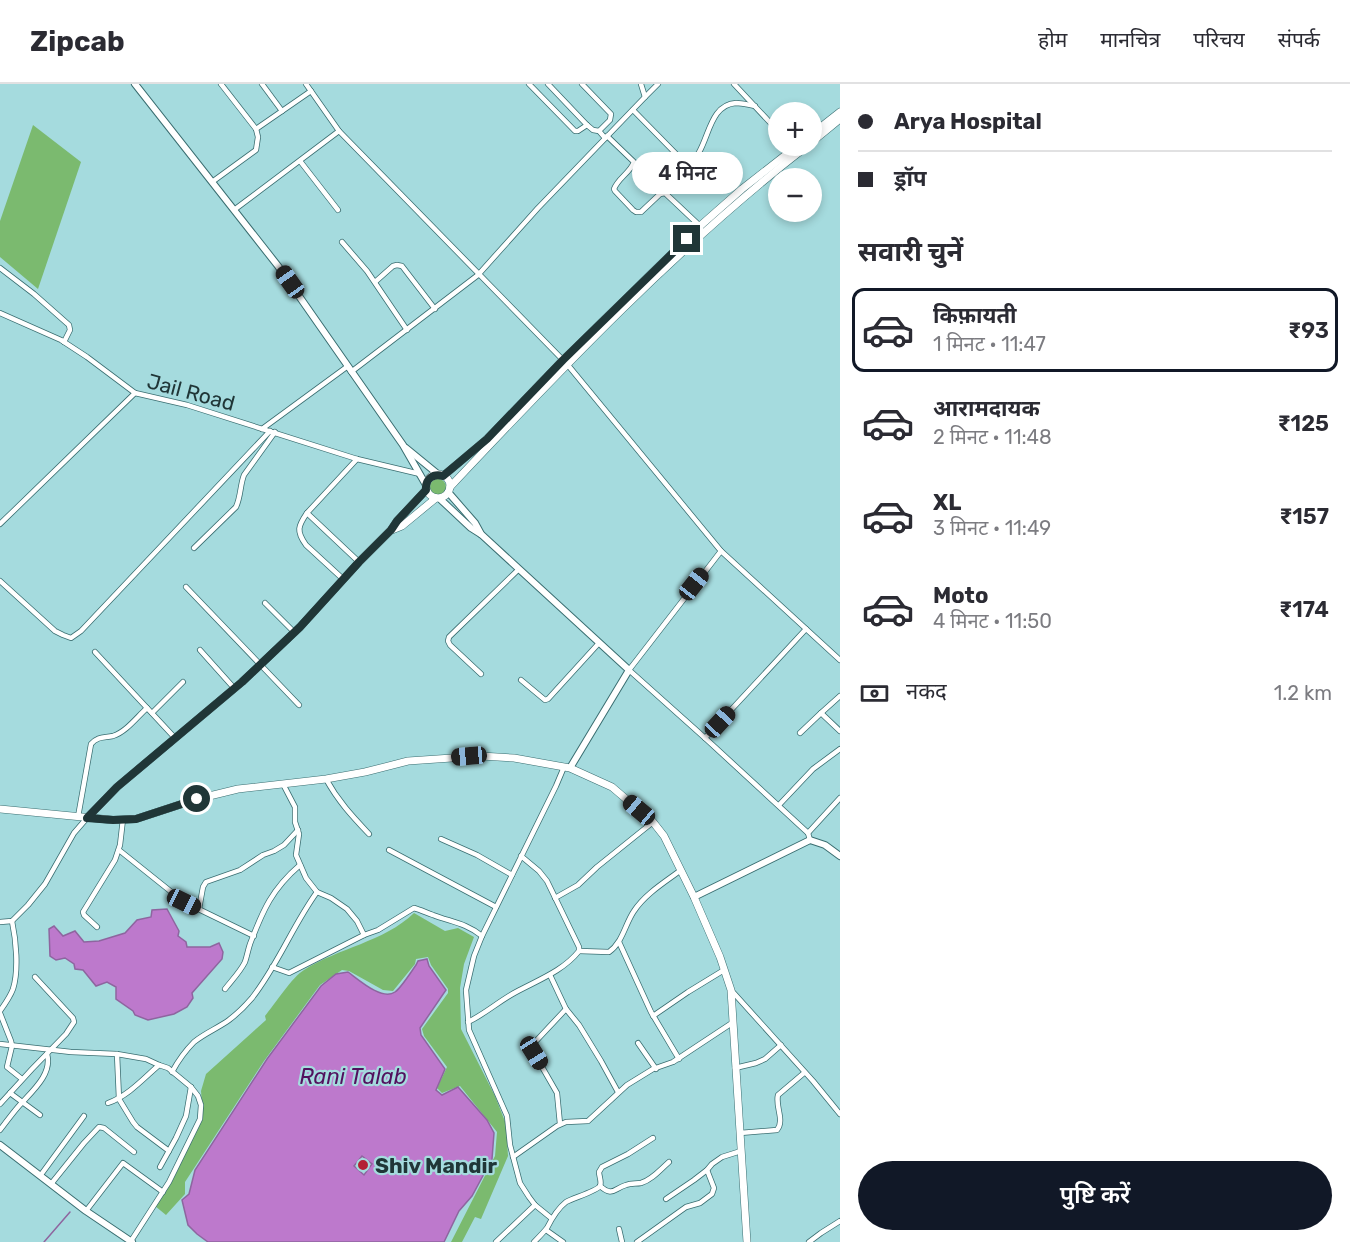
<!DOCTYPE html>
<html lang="hi">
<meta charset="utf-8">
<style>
body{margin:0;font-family:Rubik,"Noto Sans Devanagari",sans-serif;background:#f7f7f7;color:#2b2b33;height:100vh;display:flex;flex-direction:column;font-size:22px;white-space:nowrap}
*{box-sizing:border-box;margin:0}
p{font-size:20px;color:#7c7c81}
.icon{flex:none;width:33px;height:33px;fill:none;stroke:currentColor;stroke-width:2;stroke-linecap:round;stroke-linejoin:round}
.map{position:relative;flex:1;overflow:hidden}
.side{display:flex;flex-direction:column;background:#fff;width:510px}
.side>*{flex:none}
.guide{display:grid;align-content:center;height:132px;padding:0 18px;background:#fff}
.tools{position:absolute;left:768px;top:18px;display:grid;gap:12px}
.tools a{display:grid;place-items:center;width:54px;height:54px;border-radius:50%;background:#fff;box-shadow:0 3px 9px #0003;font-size:30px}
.end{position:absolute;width:27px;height:27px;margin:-14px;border:8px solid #203637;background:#fff;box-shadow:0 0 0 3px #fff}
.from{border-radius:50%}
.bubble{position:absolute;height:42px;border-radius:21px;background:#fff;box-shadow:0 3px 9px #0003;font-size:20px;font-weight:600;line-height:42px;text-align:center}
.car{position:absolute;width:18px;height:36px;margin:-18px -9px;border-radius:8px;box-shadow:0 0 4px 2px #0007;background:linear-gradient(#222 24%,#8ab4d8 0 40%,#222 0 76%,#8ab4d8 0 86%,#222 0)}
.guide b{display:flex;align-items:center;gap:21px;height:57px;font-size:22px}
.guide b+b{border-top:2px solid #e1e1e2}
.guide i{width:15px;height:15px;background:#2b2b33}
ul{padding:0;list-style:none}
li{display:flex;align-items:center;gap:18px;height:84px;margin:0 12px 9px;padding:0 6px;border:3px solid transparent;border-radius:12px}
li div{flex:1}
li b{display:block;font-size:22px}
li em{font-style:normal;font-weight:600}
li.current{border-color:#111827}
li>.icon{width:54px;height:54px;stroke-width:1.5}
h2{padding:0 18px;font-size:27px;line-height:72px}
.pay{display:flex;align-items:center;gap:15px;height:66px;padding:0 18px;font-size:22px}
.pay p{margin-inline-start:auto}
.primary-button{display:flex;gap:12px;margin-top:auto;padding:12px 18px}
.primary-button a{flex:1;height:69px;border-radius:36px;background:#111827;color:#fff;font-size:24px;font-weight:600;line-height:69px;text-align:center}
header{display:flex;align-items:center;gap:36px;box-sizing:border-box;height:84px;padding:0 30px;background:#fff;border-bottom:2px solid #e1e1e2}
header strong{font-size:28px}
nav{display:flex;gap:33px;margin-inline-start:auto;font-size:21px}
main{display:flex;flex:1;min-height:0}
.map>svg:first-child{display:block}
.green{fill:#7bba6f}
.water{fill:#bd79cc;stroke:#8e659f;stroke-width:1.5;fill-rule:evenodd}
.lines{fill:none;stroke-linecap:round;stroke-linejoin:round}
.stream{stroke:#8e659f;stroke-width:1.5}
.street-casing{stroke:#3a6e71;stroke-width:6}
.secondary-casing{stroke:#3a6e71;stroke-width:8}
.primary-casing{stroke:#3a6e71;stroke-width:8}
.street{stroke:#fff;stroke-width:4.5}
.secondary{stroke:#fff;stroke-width:6}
.primary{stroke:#fff;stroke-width:7}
.route{stroke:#203637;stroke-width:8}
.poi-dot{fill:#b32135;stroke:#a5dbde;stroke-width:2}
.labels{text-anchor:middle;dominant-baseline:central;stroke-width:4.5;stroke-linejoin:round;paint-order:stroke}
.street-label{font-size:21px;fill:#203637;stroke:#a5dbde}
.poi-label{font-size:21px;font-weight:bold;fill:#203637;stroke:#a5dbde;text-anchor:start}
.water-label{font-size:22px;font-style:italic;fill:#52115e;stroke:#a5dbde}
</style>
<header>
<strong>Zipcab</strong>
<nav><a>होम</a><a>मानचित्र</a><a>परिचय</a><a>संपर्क</a></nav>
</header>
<main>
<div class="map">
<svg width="840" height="1158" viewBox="0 0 840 1158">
<rect width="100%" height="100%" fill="#a5dbde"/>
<g class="green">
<path d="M33,41L81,78L38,205L0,173V137Z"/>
<circle cx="438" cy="403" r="8"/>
<path d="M414,829L445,847L458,844L474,853L464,880L460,904L461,945L495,1012L506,1040L508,1072L481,1135L475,1133L462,1158H451L495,1072L497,1048L460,1002L442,1009L437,1004L447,983L424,952L422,945L448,909V905L431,881L428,873L416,875L415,880L393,907L383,906L349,887L342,886L320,901L264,977L185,1098V1110L166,1131L155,1122L171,1099L203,1033L201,1007L206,990L266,936L265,932C274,921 293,892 304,886C338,864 384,858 414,829Z"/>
</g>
<g class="water">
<path d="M167,825L179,847L178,852L186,858L187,863H210L219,859L223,868L222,875L192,909L193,914L187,923L174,930L148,936L135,931L133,927L116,915V903L107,898L96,902L83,886L75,885L74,880L65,874L56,876L50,872L49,845L54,842L63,852L75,847L84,858L99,857L125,849L137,836L151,833L152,826Z"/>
<path d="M427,875L429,882L446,906L420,944L421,951L445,985L436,1006L442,1011L458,1003L487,1036L494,1049L492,1075L472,1112L459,1127L444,1158H208L197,1150L188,1141L182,1116L189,1110L195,1086L267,975L321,902L336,890L348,888C359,896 382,917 395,908C401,904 411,888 416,881L418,877ZM362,1072L372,1080L364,1091L354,1082Z"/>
</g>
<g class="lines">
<path class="stream" d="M44,1158L70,1128"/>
<defs>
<g id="street">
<path d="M262,0L282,27"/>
<path d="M306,0L339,47"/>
<path d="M529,0L575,47H578L587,41"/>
<path d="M548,0L587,41L593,46L599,47L605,54"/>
<path d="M582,0L611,30L610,36L599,47"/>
<path d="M734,0L778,47"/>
<path d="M645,13L658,0"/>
<path d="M633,26L685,79L688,80C710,68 705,21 736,19C742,19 749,21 755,22"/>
<path d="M256,45L311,7"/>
<path d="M607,52L634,78C630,89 618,94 614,105L615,107L633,126L636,128H641L660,110L665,109L700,142"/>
<path d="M300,77L338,126"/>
<path d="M212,98L256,66L258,53L256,45L221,0"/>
<path d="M234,126L339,47L563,276"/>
<path d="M342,158L367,187L407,246"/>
<path d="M0,184L34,210L69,241L70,246L64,258"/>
<path d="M375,198L393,182L397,181L402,182L435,225"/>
<path d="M0,229L61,256L87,273L135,309"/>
<path d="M567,280L721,467L840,576"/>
<path d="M351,288L478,191L538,124L645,13L641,0"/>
<path d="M262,345L348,282"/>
<path d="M357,375L307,429L359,478"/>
<path d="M307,429C298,442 296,447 306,461L343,495"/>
<path d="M0,440L135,309L187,321L357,375L420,390"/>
<path d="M194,464L236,423C241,412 240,401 244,391L275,348"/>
<path d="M721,467L629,586L705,654L808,749L810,756"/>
<path d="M0,497L55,547L63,551L71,554L81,547L270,347"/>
<path d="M186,503L299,621"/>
<path d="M265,519L294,548"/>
<path d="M200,566L234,604"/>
<path d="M95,568L175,654"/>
<path d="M481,590L450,561L448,557L449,553L519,485"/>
<path d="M521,596L545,616L548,615L599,559"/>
<path d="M152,629L183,598"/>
<path d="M821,629L840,612"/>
<path d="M800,649L821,629L840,647"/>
<path d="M705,654L806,545"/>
<path d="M326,695C338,717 352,732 369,750"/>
<path d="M283,700L295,723V738L299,750L296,771L306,794L317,808L331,814L347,825L357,837L364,851"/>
<path d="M779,721L813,685L840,665"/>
<path d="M78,733L91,660C98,652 104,654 113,652C126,648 137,633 147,624"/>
<path d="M808,749L840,714"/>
<path d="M441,755L477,771L512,791"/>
<path d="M119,766L184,818L254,852"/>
<path d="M389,766L496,823"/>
<path d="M555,814L578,801L597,783L653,738"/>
<path d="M199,825L203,803L206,798L240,786L263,771L274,767L284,761L298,746"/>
<path d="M0,838L12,837L28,821L45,800L74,749L87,734"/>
<path d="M97,843L84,831L83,828L115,776L120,761L123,735"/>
<path d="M619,858L651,928L679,975"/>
<path d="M579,867L609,868C623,858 625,840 634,827C645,810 665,798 681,786"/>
<path d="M272,883L289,889L364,851L378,846L414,824C421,826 427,829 433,831C451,838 466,839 482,852"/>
<path d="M550,891L566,925L579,941L601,977L618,1008"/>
<path d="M225,905C232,896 240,888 245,878C247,872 248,866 250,860C263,826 272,805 300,781"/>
<path d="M731,906L813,997L840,1030"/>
<path d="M0,927C5,920 10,913 13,905C19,886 16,856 12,837"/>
<path d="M0,929L11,957L12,962L7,983L22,995"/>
<path d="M653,932L688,908L724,886"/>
<path d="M468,938C485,930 499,917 516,908C538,896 563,887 579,867V863L547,797L539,787L521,772"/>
<path d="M638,959L656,985"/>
<path d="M0,960L71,968L117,970L146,975L159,981"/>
<path d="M117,970L119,1015L133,1038L137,1043L169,1067"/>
<path d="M735,984L756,979L765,975L781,961"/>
<path d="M172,988C178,977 185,967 194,958C205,949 218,944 229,936C237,930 246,921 252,914C278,881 293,841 317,808"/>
<path d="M10,1009L40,1031"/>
<path d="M108,1019C128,1012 143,995 159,981L168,984L191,1003L198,1012L201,1021L200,1035L169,1098L131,1157"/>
<path d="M0,1020L32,985L66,950L74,938L73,934L35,893"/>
<path d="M560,1040L557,1009L534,969V963L536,957L566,925"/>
<path d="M0,1046C6,1038 12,1030 18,1023C30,1009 53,991 47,970"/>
<path d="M740,1049L777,1046C785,1036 775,1023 778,1011L804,989"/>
<path d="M513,1073L557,1042L566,1038L588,1037L627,1001L653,985L673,978L732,939"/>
<path d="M160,1083L176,1054L186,1032L191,1003"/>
<path d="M40,1092L84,1032"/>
<path d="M51,1100L84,1059L99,1043L104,1044L134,1068"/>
<path d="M600,1102C613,1113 613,1105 626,1101C631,1099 636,1100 641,1099C652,1096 661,1085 669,1078"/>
<path d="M666,1115L694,1096L707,1086L712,1080L722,1073L741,1067"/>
<path d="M86,1127L123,1079L163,1108"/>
<path d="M551,1134L535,1121L529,1113L520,1099L510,1061L507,1032L469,946L466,906L474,872L482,852L556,702L564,683"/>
<path d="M619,1145L622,1158"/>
<path d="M546,1146L563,1158"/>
<path d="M496,1158L535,1121"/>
<path d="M534,1158C538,1154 543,1149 547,1144C552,1134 557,1125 566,1118C573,1114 597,1107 600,1102C602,1098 599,1092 599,1088L602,1083L628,1070L653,1054"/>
<path d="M637,1158L686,1123L700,1119L712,1110L714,1104L707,1086"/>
<path d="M809,1158L821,1149L840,1137"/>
</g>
<g id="secondary">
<path d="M135,0L278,182L403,361L426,401"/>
<path d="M406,364L439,391"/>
<path d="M448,408L475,439L481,450"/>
<path d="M439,414L471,444L482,451L519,485L629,586L570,684"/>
<path d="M694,813L810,756L825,761L840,772"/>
<path d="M0,1061L86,1127L132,1158"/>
</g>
<g id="primary">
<path d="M812,50L840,28"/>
<path d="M812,58L840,35"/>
<circle cx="438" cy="402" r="12"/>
<path d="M443,392L487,355L563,276L700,142L742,105L797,62"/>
<path d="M450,403C563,283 677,163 807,62"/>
<path d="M392,446L402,442L436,414"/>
<path d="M0,725L113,736L136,735L197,715L238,705L326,695L365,688L408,677L481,672L514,674L570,684L612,703L653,738L664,752L694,813L720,873L731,906L747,1158"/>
<path d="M87,734L117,703L242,598L300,543L359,478L391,446L397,437L426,406"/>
</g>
</defs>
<use href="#street" class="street-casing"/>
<use href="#secondary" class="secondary-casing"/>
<use href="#primary" class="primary-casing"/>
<use href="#street" class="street"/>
<use href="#secondary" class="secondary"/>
<use href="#primary" class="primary"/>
</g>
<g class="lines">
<path class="route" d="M197,715L136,735L113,736L87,734L117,703L242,598L300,543L359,478L391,446L397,437L426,406C425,395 433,389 443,392L487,355L563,276L687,155"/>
</g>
<circle class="poi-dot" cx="363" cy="1081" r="6"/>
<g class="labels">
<g class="street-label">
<text transform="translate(191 308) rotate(15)">Jail Road</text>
</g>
<g class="poi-label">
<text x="375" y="1081">Shiv Mandir</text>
</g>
<g class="water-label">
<text x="353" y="992">Rani Talab</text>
</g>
</g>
</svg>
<div class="tools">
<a>+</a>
<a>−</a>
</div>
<i class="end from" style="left:197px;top:715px"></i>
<i class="end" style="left:687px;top:155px"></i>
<div class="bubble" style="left:632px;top:68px;width:111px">4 मिनट</div>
<i class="car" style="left:290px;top:198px;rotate:325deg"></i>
<i class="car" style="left:694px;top:500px;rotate:38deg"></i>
<i class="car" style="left:720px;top:638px;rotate:43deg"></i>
<i class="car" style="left:469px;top:672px;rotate:265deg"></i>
<i class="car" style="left:639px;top:726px;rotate:310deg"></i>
<i class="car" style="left:184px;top:818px;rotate:116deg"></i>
<i class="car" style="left:534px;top:969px;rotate:148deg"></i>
</div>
<section class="side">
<div class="guide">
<b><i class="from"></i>Arya Hospital</b>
<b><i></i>ड्रॉप</b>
</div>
<h2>सवारी चुनें</h2>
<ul>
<li class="current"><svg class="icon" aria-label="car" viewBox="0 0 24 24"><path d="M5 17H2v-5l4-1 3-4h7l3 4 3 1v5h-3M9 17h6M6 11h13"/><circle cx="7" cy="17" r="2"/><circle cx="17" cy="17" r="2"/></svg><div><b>किफ़ायती</b><p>1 मिनट · 11:47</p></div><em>₹93</em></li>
<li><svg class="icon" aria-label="car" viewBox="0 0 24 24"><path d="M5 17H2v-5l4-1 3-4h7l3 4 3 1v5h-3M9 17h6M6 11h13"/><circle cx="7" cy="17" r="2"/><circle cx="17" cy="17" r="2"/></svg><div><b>आरामदायक</b><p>2 मिनट · 11:48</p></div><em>₹125</em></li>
<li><svg class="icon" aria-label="car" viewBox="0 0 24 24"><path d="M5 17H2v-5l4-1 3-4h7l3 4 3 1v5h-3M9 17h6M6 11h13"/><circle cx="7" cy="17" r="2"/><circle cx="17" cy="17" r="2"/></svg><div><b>XL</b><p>3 मिनट · 11:49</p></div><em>₹157</em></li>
<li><svg class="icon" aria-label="car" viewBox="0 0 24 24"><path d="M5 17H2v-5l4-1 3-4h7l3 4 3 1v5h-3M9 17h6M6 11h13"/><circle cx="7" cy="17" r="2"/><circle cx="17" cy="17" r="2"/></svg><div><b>Moto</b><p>4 मिनट · 11:50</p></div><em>₹174</em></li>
</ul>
<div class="pay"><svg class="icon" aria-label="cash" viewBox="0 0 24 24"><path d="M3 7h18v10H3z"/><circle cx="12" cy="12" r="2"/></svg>नकद<p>1.2 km</p></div>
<div class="primary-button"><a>पुष्टि करें</a></div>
</section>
</main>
